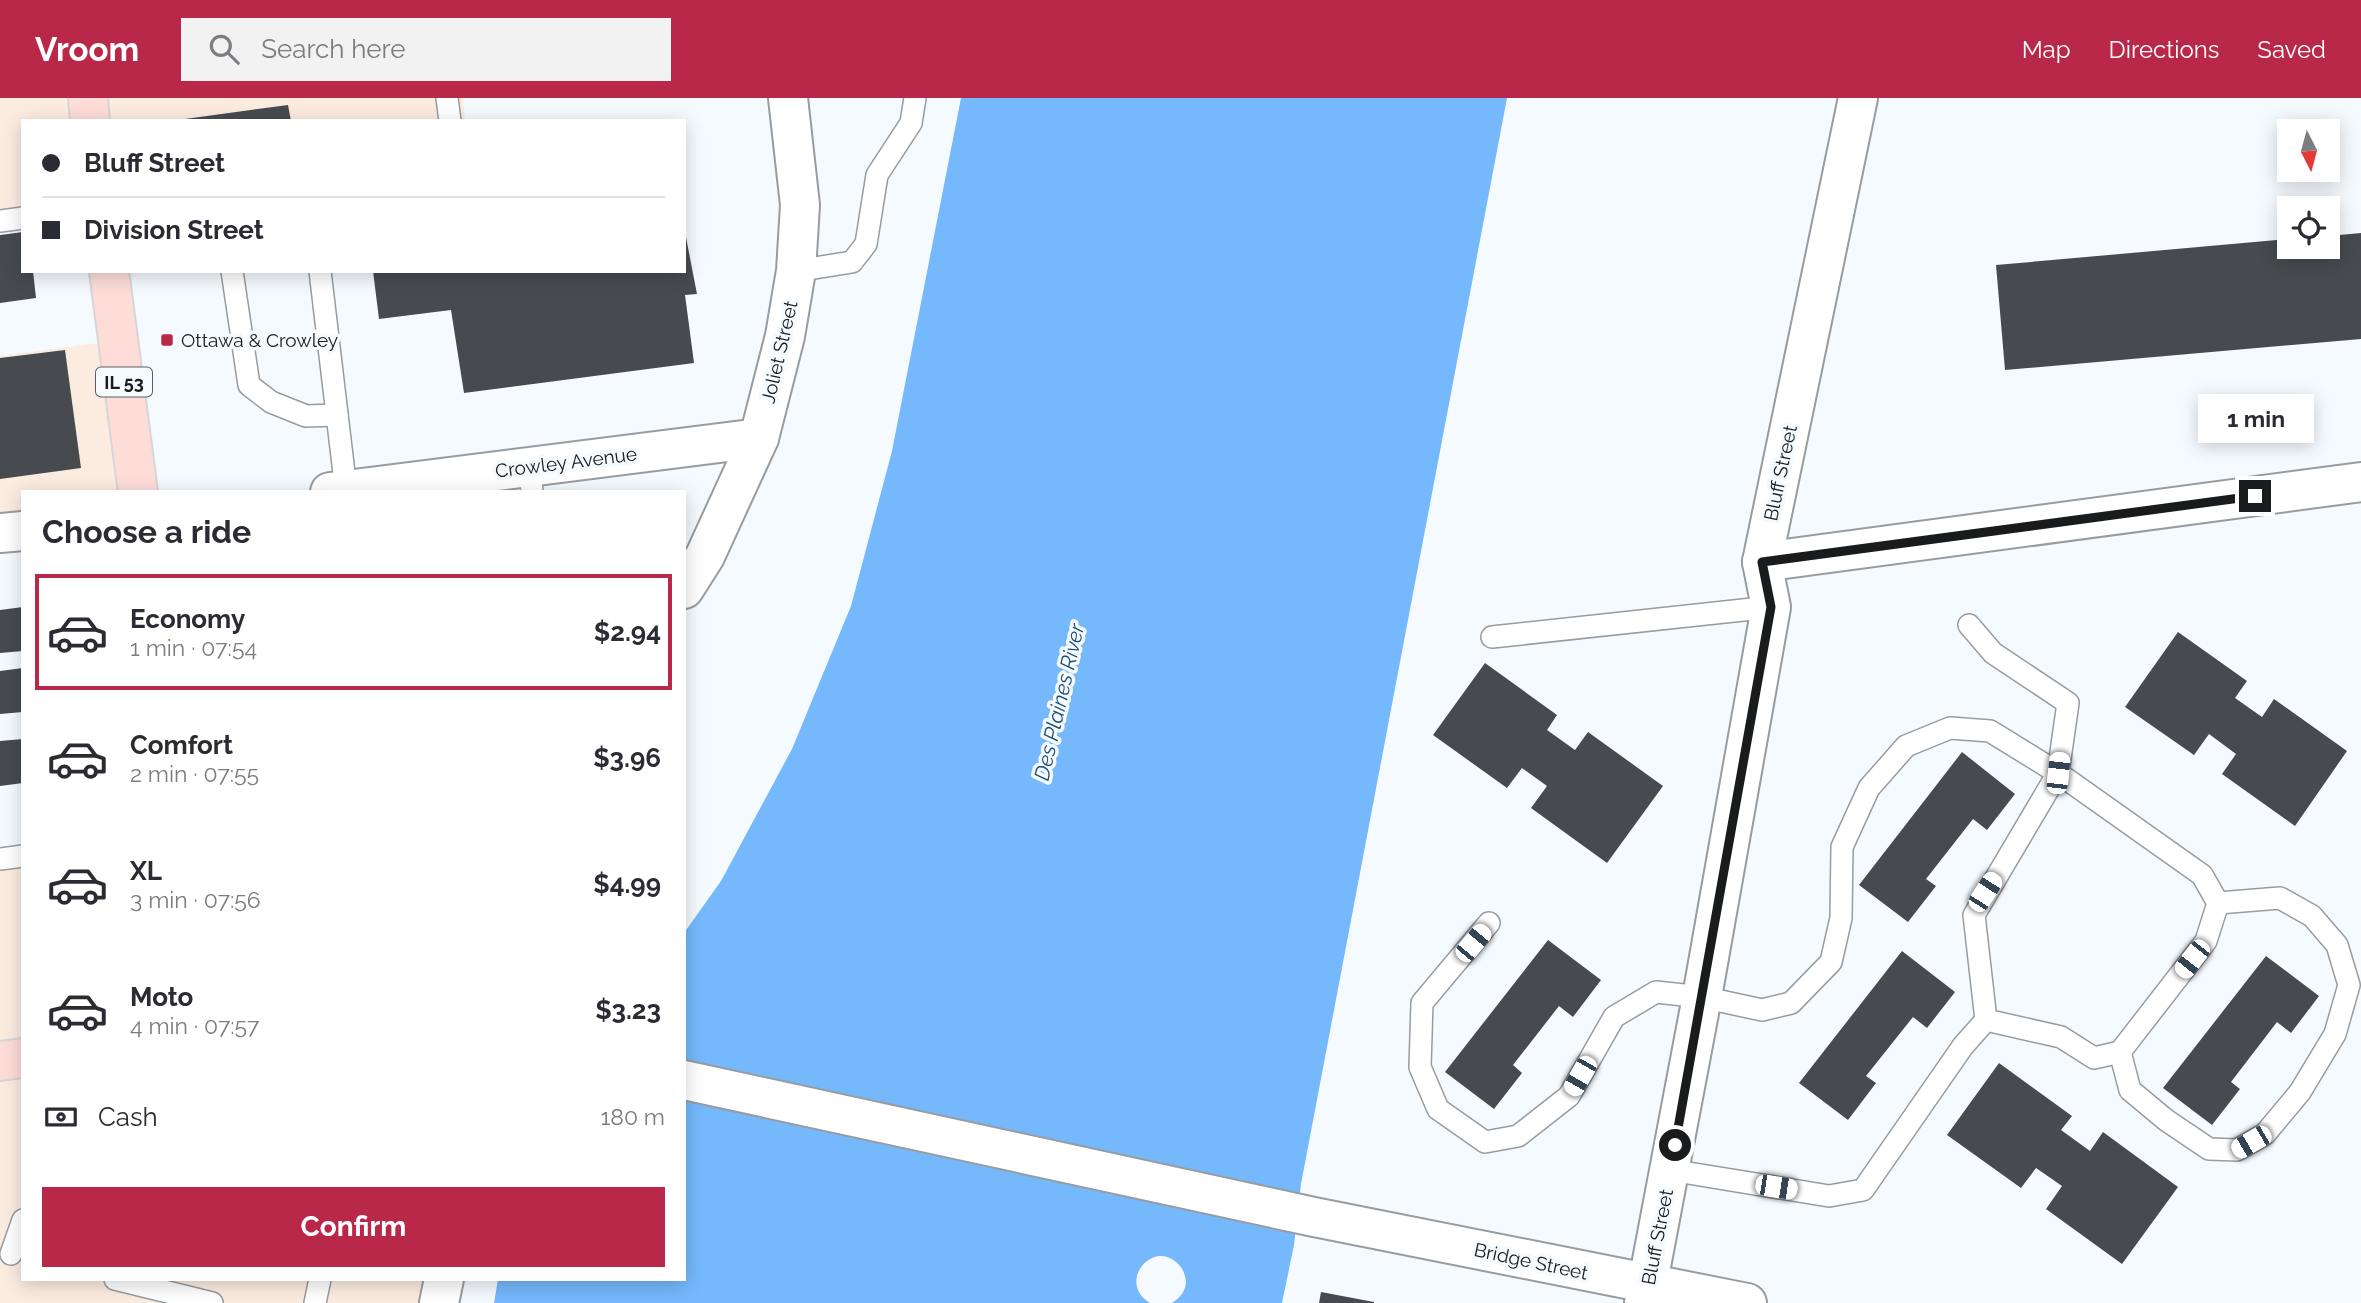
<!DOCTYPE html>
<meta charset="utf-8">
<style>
body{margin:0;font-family:Raleway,sans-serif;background:#f2f2f3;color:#2b2b33;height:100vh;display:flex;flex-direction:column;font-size:26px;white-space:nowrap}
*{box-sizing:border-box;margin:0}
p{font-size:23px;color:#7c7c81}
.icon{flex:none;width:38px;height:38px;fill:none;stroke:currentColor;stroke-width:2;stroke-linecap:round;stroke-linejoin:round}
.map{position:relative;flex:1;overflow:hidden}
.drawer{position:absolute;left:21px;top:392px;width:665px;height:791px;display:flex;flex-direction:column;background:#fff;border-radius:0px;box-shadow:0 4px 18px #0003}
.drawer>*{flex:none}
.top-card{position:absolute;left:21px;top:21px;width:665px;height:154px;border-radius:0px;box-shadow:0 4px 18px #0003;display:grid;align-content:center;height:154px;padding:0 21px;background:#fff}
.needle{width:46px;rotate:174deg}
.tools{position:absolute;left:2277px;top:21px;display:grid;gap:14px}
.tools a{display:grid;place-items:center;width:63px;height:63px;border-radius:0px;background:#fff;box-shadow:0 4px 18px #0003;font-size:35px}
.end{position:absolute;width:32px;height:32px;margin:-16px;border:9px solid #191b1c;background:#fff;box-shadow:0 0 0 4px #fff}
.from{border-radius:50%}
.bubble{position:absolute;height:49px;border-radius:0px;background:#fff;box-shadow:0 4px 18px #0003;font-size:23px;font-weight:700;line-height:49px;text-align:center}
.car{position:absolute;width:21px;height:42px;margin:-21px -10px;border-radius:9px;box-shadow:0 0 5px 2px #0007;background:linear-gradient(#fff 24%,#345 0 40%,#fff 0 76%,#345 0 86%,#fff 0)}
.top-card b{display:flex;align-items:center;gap:24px;height:66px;font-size:26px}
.top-card b+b{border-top:2px solid #e1e1e2}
.top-card i{width:18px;height:18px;background:#2b2b33}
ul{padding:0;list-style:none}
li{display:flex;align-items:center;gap:21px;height:116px;margin:0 14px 10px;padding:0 7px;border:4px solid transparent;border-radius:0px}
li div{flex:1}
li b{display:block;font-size:26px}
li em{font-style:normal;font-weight:700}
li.current{border-color:#b92848}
li>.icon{width:63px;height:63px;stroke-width:1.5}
h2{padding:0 21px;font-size:32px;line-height:84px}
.pay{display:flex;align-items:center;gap:18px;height:77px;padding:0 21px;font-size:26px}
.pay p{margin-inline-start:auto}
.button{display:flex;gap:14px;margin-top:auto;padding:14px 21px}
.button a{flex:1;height:80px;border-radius:0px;background:#b92848;color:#fff;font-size:28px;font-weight:700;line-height:80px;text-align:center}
header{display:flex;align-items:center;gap:42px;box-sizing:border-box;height:98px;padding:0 35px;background:#b92848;color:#fff}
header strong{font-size:33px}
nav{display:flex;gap:38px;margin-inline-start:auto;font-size:24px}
.search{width:490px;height:63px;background:#f2f2f3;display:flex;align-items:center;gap:18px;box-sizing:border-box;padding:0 24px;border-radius:0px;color:#7c7c81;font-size:26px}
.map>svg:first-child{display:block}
.commercial{fill:#fcece0}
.water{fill:#75b8fb}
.building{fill:#474b50}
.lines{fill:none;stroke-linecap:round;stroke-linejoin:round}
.lane-casing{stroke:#979ca0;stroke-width:24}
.street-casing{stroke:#979ca0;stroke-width:42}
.secondary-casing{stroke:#979ca0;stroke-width:42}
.primary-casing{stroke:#d6d6d6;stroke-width:42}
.lane{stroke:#fff;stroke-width:21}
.street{stroke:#fff;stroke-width:38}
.secondary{stroke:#fff;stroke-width:38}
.primary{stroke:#feddd9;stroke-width:38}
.route{stroke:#191b1c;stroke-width:9}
.poi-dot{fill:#b92848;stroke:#f5fafe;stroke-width:2.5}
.labels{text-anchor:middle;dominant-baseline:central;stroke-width:7;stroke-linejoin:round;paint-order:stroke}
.shield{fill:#f5fafe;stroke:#5b5e60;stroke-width:2}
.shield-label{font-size:18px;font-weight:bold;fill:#191b1c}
.poi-label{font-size:19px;fill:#191b1c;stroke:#f5fafe;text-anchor:start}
.street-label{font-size:19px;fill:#191b1c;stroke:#f5fafe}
.water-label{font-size:21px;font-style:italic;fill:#1c4b76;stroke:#f5fafe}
</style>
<header>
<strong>Vroom</strong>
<div class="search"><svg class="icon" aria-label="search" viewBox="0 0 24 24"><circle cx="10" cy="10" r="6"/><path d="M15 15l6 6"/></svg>Search here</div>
<nav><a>Map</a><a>Directions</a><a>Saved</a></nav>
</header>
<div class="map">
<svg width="2361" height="1205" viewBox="0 0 2361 1205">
<rect width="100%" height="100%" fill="#f5fafe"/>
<g class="commercial">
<path d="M0,0H84L87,23H23V122L0,125Z"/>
<path d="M93,0H463L465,23H96Z"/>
<path d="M114,243L134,394H23V428L0,432V258Z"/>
<path d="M23,760V963L0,966V762Z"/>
<path d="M23,968V1181H441L436,1205H0V971Z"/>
</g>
<path class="water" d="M961,0H1507L1301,1086L1294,1147L1282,1205H1172C1180,1200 1186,1193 1186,1183C1185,1175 1182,1169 1176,1164C1151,1142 1117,1185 1150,1205H494L498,1181H684V835L721,783L792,651L851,508L892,353Z"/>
<g class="building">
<path d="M288,7L291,23H185V21Z"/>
<path d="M684,129L697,196L685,197L694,265L464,295L451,212L379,221L373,173H684Z"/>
<path d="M23,134V173H33L36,200L0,205V137Z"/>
<path d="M2361,135V241L2005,272L1996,167L2289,141V149H2328V138Z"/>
<path d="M65,252L81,370L0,381V260Z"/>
<path d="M23,509V553L0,555V512Z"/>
<path d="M2178,534L2247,583L2235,600L2262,619L2274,601L2347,653L2295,728L2222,676L2236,656L2209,636L2194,657L2125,609Z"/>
<path d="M1485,565L1557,617L1547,632L1575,652L1588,634L1663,688L1607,765L1531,710L1547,688L1522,670L1507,690L1433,637Z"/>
<path d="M23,570V614L0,616V573Z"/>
<path d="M23,641V685L0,688V643Z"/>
<path d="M1962,654L2015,696L1987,732L1973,721L1926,781L1936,788L1908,824L1859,787Z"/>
<path d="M1548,842L1601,882L1573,919L1559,908L1513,967L1522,975L1494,1011L1445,974Z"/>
<path d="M1902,853L1955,894L1927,930L1913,919L1866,978L1876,985L1848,1022L1799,985Z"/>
<path d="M2266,858L2319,898L2291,935L2277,924L2231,984L2240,991L2212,1027L2163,990Z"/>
<path d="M1999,965L2072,1018L2061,1032L2090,1053L2103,1034L2178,1089L2122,1166L2046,1111L2062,1088L2036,1070L2021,1090L1947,1037Z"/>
<path d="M1321,1194L1374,1204V1205H1319Z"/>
</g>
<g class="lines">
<defs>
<g id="lane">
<path d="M447,0L450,23"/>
<path d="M0,123L23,120"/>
<path d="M232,173L249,287L271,304L306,318L337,317"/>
<path d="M320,173L346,392"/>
<path d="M796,173L852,164L866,146L877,77L911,25L915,0"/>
<path d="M530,369L532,394"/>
<path d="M1492,539L1771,509"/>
<path d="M0,761L23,758"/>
<path d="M1489,825L1422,905L1420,969L1438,1011L1485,1044L1518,1038L1569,998L1614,919L1656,894L1702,899L1762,912L1791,905L1831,864L1841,820L1842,749L1869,690L1906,648L1950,630L1990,633L2058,675L1974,817L1986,922"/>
<path d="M2120,954L2130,992L2166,1022L2209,1051L2237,1052L2265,1036L2300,994L2335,936L2349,887L2337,847L2312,818L2280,800L2218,805"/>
<path d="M1670,1072L1829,1098L1863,1092L1963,948L1986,922L2061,939L2094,960L2120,954L2206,843L2218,805L2202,777L2058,675L2068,605L1993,555L1969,527"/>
<path d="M11,1156L23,1122"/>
<path d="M115,1181L212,1205"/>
<path d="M315,1205L320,1181"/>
</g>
<g id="street">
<path d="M330,394L759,340"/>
<path d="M0,435L23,433"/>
<path d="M1762,464L2361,384"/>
<path d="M439,1205L444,1181"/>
<path d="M1644,1205L1702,899L1771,509L1762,464L1858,0"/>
</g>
<g id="secondary">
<path d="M684,491L705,458L759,340L785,238L796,173L800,107L788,0"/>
<path d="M684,982L1314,1119L1747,1205"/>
</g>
<g id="primary">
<path d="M88,0L90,23"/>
<path d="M109,173L138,394"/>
<path d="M0,963L23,960"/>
</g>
</defs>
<use href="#lane" class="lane-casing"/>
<use href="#street" class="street-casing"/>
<use href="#secondary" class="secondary-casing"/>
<use href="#primary" class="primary-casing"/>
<use href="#lane" class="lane"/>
<use href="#street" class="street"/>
<use href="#secondary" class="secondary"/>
<use href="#primary" class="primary"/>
</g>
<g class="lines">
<path class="route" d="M1675,1047L1771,509L1762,464L2255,398"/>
</g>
<rect class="poi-dot" x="160" y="235" width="14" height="14" rx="3.5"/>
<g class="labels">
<rect class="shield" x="96" y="269.5" width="56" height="29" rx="5"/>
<g class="shield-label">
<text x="124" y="284">IL 53</text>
</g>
<g class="poi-label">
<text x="181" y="242">Ottawa &amp; Crowley</text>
</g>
<g class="street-label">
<text transform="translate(779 254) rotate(-77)">Joliet Street</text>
<text transform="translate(566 364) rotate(-7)">Crowley Avenue</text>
<text transform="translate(1780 375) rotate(-78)">Bluff Street</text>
<text transform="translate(1657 1139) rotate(-79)">Bluff Street</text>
<text transform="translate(1531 1163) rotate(12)">Bridge Street</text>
</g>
<g class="water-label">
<text transform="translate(1059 604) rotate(-77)">Des Plaines River</text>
</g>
</g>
</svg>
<div class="tools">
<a><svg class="needle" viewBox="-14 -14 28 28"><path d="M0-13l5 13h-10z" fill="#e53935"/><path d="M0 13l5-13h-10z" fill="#7c7c81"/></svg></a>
<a><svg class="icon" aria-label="locate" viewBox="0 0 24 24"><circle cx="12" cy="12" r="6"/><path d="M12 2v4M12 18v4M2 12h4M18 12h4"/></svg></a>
</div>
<i class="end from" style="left:1675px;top:1047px"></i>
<i class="end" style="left:2255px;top:398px"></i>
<div class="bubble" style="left:2198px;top:296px;width:116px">1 min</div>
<i class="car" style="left:2058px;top:675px;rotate:6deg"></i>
<i class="car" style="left:1985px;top:794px;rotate:33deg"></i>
<i class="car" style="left:1473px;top:845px;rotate:40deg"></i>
<i class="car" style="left:2192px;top:861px;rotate:218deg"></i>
<i class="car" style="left:1580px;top:978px;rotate:210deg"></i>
<i class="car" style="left:2251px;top:1044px;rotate:240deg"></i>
<i class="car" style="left:1776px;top:1089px;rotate:99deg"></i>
<div class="top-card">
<b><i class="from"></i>Bluff Street</b>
<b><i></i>Division Street</b>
</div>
<section class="drawer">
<h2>Choose a ride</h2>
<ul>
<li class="current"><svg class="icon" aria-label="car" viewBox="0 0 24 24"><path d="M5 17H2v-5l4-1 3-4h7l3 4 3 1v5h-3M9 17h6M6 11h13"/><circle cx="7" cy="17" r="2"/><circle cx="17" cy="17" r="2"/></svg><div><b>Economy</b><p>1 min · 07:54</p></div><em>$2.94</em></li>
<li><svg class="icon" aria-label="car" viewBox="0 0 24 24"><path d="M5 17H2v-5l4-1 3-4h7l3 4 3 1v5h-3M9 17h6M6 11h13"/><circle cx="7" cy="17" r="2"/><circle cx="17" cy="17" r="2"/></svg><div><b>Comfort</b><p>2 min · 07:55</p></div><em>$3.96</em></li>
<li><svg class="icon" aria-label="car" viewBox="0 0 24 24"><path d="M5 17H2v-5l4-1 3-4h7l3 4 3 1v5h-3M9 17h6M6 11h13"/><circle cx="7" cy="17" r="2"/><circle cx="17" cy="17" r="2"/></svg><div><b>XL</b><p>3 min · 07:56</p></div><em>$4.99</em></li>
<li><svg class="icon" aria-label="car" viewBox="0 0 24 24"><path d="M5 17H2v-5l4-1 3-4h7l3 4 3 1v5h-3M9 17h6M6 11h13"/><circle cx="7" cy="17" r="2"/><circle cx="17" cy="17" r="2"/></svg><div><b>Moto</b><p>4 min · 07:57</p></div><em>$3.23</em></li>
</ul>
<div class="pay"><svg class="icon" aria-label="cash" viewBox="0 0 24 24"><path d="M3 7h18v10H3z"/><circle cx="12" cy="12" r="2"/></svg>Cash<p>180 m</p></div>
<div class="button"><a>Confirm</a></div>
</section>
</div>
